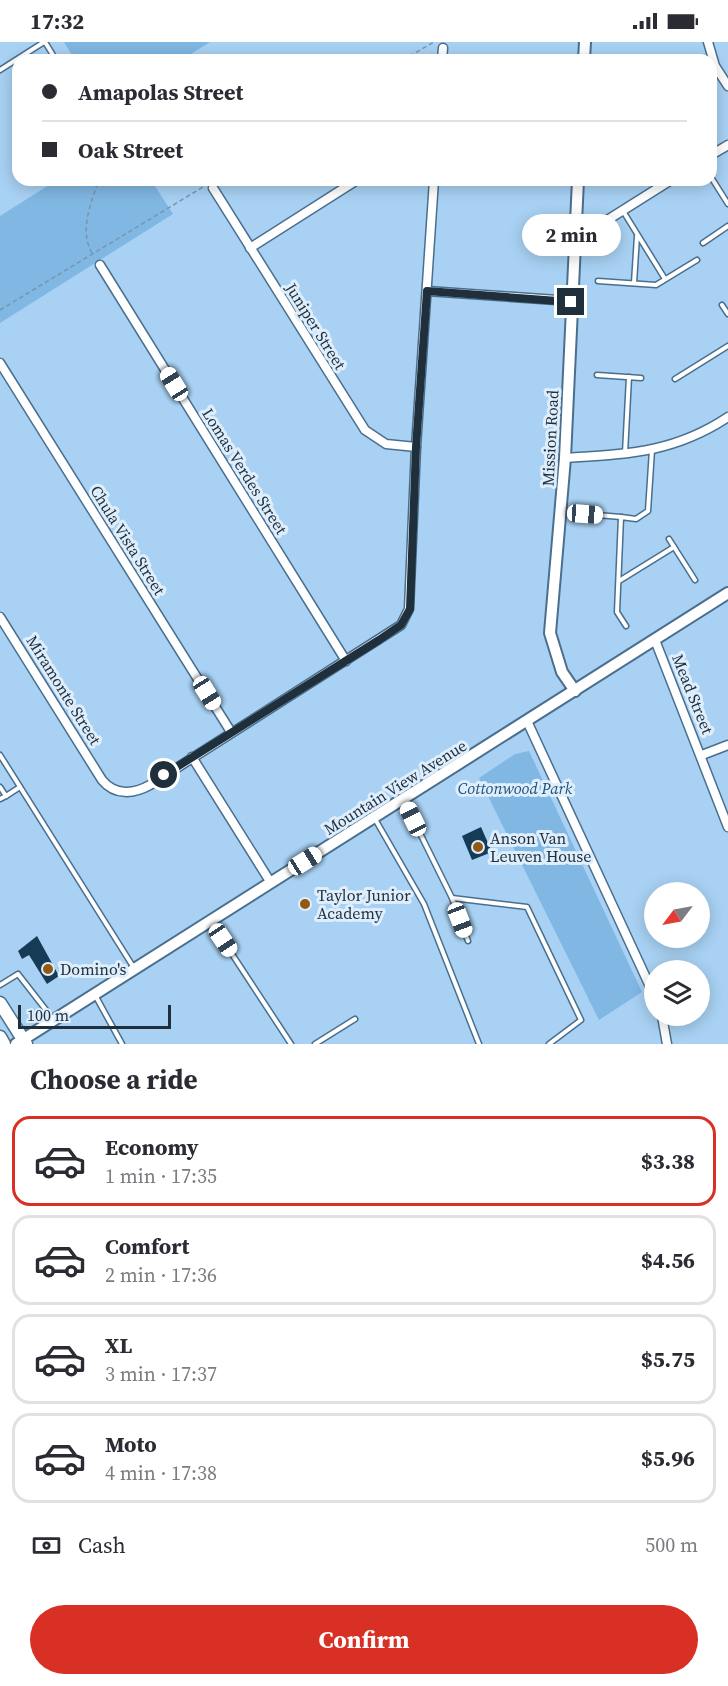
<!DOCTYPE html>
<meta charset="utf-8">
<style>
body{margin:0;font-family:"Source Serif 4",serif;background:#f2f2f3;color:#2b2b33;height:100vh;display:flex;flex-direction:column;font-size:22px;white-space:nowrap}
*{box-sizing:border-box;margin:0}
p{font-size:20px;color:#7c7c81}
.icon{flex:none;width:33px;height:33px;fill:none;stroke:currentColor;stroke-width:2;stroke-linecap:round;stroke-linejoin:round}
.map{position:relative;height:1002px;overflow:hidden}
.side{display:flex;flex-direction:column;background:#fff;flex:1}
.side>*{flex:none}
.top-card{position:absolute;left:12px;top:12px;width:705px;height:132px;border-radius:18px;box-shadow:0 3px 15px #0003;display:grid;align-content:center;height:132px;padding:0 30px;background:#fff}
.needle{width:39px;rotate:238deg}
.buttons{position:absolute;left:644px;top:840px;display:grid;gap:12px}
.buttons a{display:grid;place-items:center;width:66px;height:66px;border-radius:50%;background:#fff;box-shadow:0 3px 15px #0003;font-size:30px}
.scale{position:absolute;left:18px;bottom:15px;width:153px;box-sizing:border-box;padding-left:6px;border:3px solid #1f2f3c;border-top:0;font-size:16px;line-height:21px;white-space:nowrap;color:#1f2f3c;-webkit-text-stroke:4px #deeefc;paint-order:stroke}
.end{position:absolute;width:27px;height:27px;margin:-14px;border:8px solid #1f2f3c;background:#fff;box-shadow:0 0 0 3px #fff}
.from{border-radius:50%}
.bubble{position:absolute;height:42px;border-radius:21px;background:#fff;box-shadow:0 3px 15px #0003;font-size:20px;font-weight:700;line-height:42px;text-align:center}
.car{position:absolute;width:18px;height:36px;margin:-18px -9px;border-radius:8px;box-shadow:0 0 4px 2px #0007;background:linear-gradient(#fff 24%,#345 0 40%,#fff 0 76%,#345 0 86%,#fff 0)}
.top-card b{display:flex;align-items:center;gap:21px;height:57px;font-size:22px}
.top-card b+b{border-top:2px solid #e1e1e2}
.top-card i{width:15px;height:15px;background:#2b2b33}
ul{padding:0;list-style:none}
li{display:flex;align-items:center;gap:18px;height:90px;margin:0 12px 9px;padding:0 18px;border:3px solid #e1e1e2;border-radius:18px}
li div{flex:1}
li b{display:block;font-size:22px}
li em{font-style:normal;font-weight:700}
li.selected{border-color:#d93025}
li>.icon{width:54px;height:54px;stroke-width:1.5}
h2{padding:0 30px;font-size:27px;line-height:72px}
.pay{display:flex;align-items:center;gap:15px;height:66px;padding:0 30px;font-size:22px}
.pay p{margin-inline-start:auto}
.action{display:flex;gap:12px;margin-top:auto;padding:12px 30px}
.action a{flex:1;height:69px;border-radius:36px;background:#d93025;color:#fff;font-size:24px;font-weight:700;line-height:69px;text-align:center}
.status{display:flex;justify-content:space-between;align-items:center;height:42px;padding:0 30px;background:#fff;direction:ltr}
.status svg{height:16px;fill:currentColor}
.map>svg:first-child{display:block}
.green{fill:#81b7e3}
.building{fill:#153b57}
.lines{fill:none;stroke-linecap:round;stroke-linejoin:round}
.lane-casing{stroke:#4a6f8e;stroke-width:7}
.street-casing{stroke:#4a6f8e;stroke-width:11}
.secondary-casing{stroke:#4a6f8e;stroke-width:14}
.primary-casing{stroke:#4a6f8e;stroke-width:15}
.path{stroke:#7696b0;stroke-width:1.5;stroke-dasharray:4.5 3;stroke-linecap:butt}
.lane{stroke:#fff;stroke-width:4}
.street{stroke:#fff;stroke-width:8}
.secondary{stroke:#fff;stroke-width:10}
.primary{stroke:#fff;stroke-width:12}
.route{stroke:#1f2f3c;stroke-width:8}
.poi-dot{fill:#925915;stroke:#deeefc;stroke-width:2}
.labels{text-anchor:middle;dominant-baseline:central;stroke-width:6;stroke-linejoin:round;paint-order:stroke}
.street-label{font-size:16px;fill:#1f2f3c;stroke:#deeefc}
.park-label{font-size:16px;font-style:italic;fill:#1e5177;stroke:#deeefc}
.poi-label{font-size:16px;fill:#1f2f3c;stroke:#deeefc;text-anchor:start}
</style>
<div class="status"><b>17:32</b><svg viewBox="0 0 49 12"><path d="M0 12V9h3v3zM5 12V6h3v6zM10 12V3h3v9zM15 12V0h3v12zM26 1h20v11H26zM47 4h2v5h-2z"/></svg></div>
<div class="map">
<svg width="728" height="1002" viewBox="0 0 728 1002">
<rect width="100%" height="100%" fill="#a8d1f3"/>
<g class="green">
<path d="M64,0H210L181,18H75Z"/>
<path d="M57,138H151L173,172L0,281V174Z"/>
<path d="M529,709L642,950L599,978L479,736L515,712Z"/>
</g>
<g class="building">
<path d="M481,785L492,810L472,818L462,794Z"/>
<path d="M37,894L59,934L47,942L29,913L22,917L18,909Z"/>
</g>
<g class="lines">
<defs>
<g id="lane">
<path d="M45,0L56,18"/>
<path d="M0,28L44,0"/>
<path d="M711,135L728,162"/>
<path d="M623,169L665,237"/>
<path d="M703,201L728,184"/>
<path d="M598,239L656,243L697,218"/>
<path d="M634,241L637,194"/>
<path d="M722,263L728,272"/>
<path d="M597,333L641,336"/>
<path d="M675,337L728,304"/>
<path d="M625,411L629,335"/>
<path d="M585,472L621,475"/>
<path d="M669,497L695,538"/>
<path d="M619,539L674,505"/>
<path d="M626,584L617,570L621,475L636,477L648,469L652,408"/>
<path d="M0,713L134,926"/>
<path d="M0,745L6,754L0,757"/>
<path d="M6,754L20,745"/>
<path d="M404,759L452,856L527,865L581,978L549,1002"/>
<path d="M375,777L424,862L479,1002"/>
<path d="M452,856L468,899"/>
<path d="M211,880L291,1002"/>
<path d="M0,943L18,932L53,977"/>
<path d="M95,953L122,1002"/>
<path d="M315,1002L355,977"/>
</g>
<g id="street">
<path d="M708,0L715,24L728,44"/>
<path d="M442,18L443,6"/>
<path d="M711,113L728,103"/>
<path d="M213,146L365,388L386,402L416,405"/>
<path d="M575,193L590,189L671,138"/>
<path d="M250,206L357,138"/>
<path d="M100,223L346,619"/>
<path d="M427,249L571,259"/>
<path d="M0,321L231,690"/>
<path d="M565,416C627,412 674,411 728,375"/>
<path d="M0,575L102,738C115,754 134,752 150,743L401,583L409,567L416,405L434,138"/>
<path d="M655,598L728,785"/>
<path d="M527,679L654,953"/>
<path d="M702,713L728,703"/>
<path d="M192,715L271,841"/>
<path d="M662,974L667,1002"/>
</g>
<g id="secondary">
<path d="M584,18L585,0"/>
<path d="M575,649L562,630L550,591L565,416L578,138"/>
<path d="M16,1002L728,551"/>
</g>
<g id="primary">
<path d="M0,961L26,1002"/>
<path d="M0,995L4,1002"/>
</g>
</defs>
<use href="#lane" class="lane-casing"/>
<use href="#street" class="street-casing"/>
<use href="#secondary" class="secondary-casing"/>
<use href="#primary" class="primary-casing"/>
<g class="path">
<path d="M403,18L434,0"/>
<path d="M92,211C79,189 91,160 99,138"/>
<path d="M0,268L203,145"/>
</g>
<use href="#lane" class="lane"/>
<use href="#street" class="street"/>
<use href="#secondary" class="secondary"/>
<use href="#primary" class="primary"/>
</g>
<g class="lines">
<path class="route" d="M164,733L379,598L401,583L410,567L416,405L427,249L571,260"/>
</g>
<g class="poi-dot">
<circle cx="478" cy="805" r="6"/>
<circle cx="305" cy="862" r="6"/>
<circle cx="48" cy="927" r="6"/>
</g>
<g class="labels">
<g class="street-label">
<text transform="translate(316 284) rotate(58)">Juniper Street</text>
<text transform="translate(550 396) rotate(-87)">Mission Road</text>
<text transform="translate(245 429) rotate(58)">Lomas Verdes Street</text>
<text transform="translate(128 498) rotate(58)">Chula Vista Street</text>
<text transform="translate(64 648) rotate(58)">Miramonte Street</text>
<text transform="translate(693 652) rotate(68)">Mead Street</text>
<text transform="translate(395 745) rotate(-32)">Mountain View Avenue</text>
</g>
<g class="park-label">
<text x="515" y="746">Cottonwood Park</text>
</g>
<g class="poi-label">
<text x="490" y="796">Anson Van<tspan x="490" dy="18">Leuven House</tspan></text>
<text x="317" y="853">Taylor Junior<tspan x="317" dy="18">Academy</tspan></text>
<text x="60" y="927">Domino's</text>
</g>
</g>
</svg>
<div class="buttons">
<a><svg class="needle" viewBox="-14 -14 28 28"><path d="M0-13l5 13h-10z" fill="#e53935"/><path d="M0 13l5-13h-10z" fill="#7c7c81"/></svg></a>
<a><svg class="icon" aria-label="layers" viewBox="0 0 24 24"><path d="M12 4l9 5-9 5-9-5zM3 14l9 5 9-5"/></svg></a>
</div>
<div class="scale">100 m</div>
<i class="end from" style="left:164px;top:733px"></i>
<i class="end" style="left:571px;top:260px"></i>
<div class="bubble" style="left:522px;top:172px;width:99px">2 min</div>
<i class="car" style="left:174px;top:342px;rotate:328deg"></i>
<i class="car" style="left:585px;top:472px;rotate:94deg"></i>
<i class="car" style="left:207px;top:651px;rotate:148deg"></i>
<i class="car" style="left:413px;top:777px;rotate:334deg"></i>
<i class="car" style="left:305px;top:819px;rotate:58deg"></i>
<i class="car" style="left:460px;top:878px;rotate:159deg"></i>
<i class="car" style="left:223px;top:898px;rotate:146deg"></i>
<div class="top-card">
<b><i class="from"></i>Amapolas Street</b>
<b><i></i>Oak Street</b>
</div>
</div>
<section class="side">
<h2>Choose a ride</h2>
<ul>
<li class="selected"><svg class="icon" aria-label="car" viewBox="0 0 24 24"><path d="M5 17H2v-5l4-1 3-4h7l3 4 3 1v5h-3M9 17h6M6 11h13"/><circle cx="7" cy="17" r="2"/><circle cx="17" cy="17" r="2"/></svg><div><b>Economy</b><p>1 min · 17:35</p></div><em>$3.38</em></li>
<li><svg class="icon" aria-label="car" viewBox="0 0 24 24"><path d="M5 17H2v-5l4-1 3-4h7l3 4 3 1v5h-3M9 17h6M6 11h13"/><circle cx="7" cy="17" r="2"/><circle cx="17" cy="17" r="2"/></svg><div><b>Comfort</b><p>2 min · 17:36</p></div><em>$4.56</em></li>
<li><svg class="icon" aria-label="car" viewBox="0 0 24 24"><path d="M5 17H2v-5l4-1 3-4h7l3 4 3 1v5h-3M9 17h6M6 11h13"/><circle cx="7" cy="17" r="2"/><circle cx="17" cy="17" r="2"/></svg><div><b>XL</b><p>3 min · 17:37</p></div><em>$5.75</em></li>
<li><svg class="icon" aria-label="car" viewBox="0 0 24 24"><path d="M5 17H2v-5l4-1 3-4h7l3 4 3 1v5h-3M9 17h6M6 11h13"/><circle cx="7" cy="17" r="2"/><circle cx="17" cy="17" r="2"/></svg><div><b>Moto</b><p>4 min · 17:38</p></div><em>$5.96</em></li>
</ul>
<div class="pay"><svg class="icon" aria-label="cash" viewBox="0 0 24 24"><path d="M3 7h18v10H3z"/><circle cx="12" cy="12" r="2"/></svg>Cash<p>500 m</p></div>
<div class="action"><a>Confirm</a></div>
</section>
